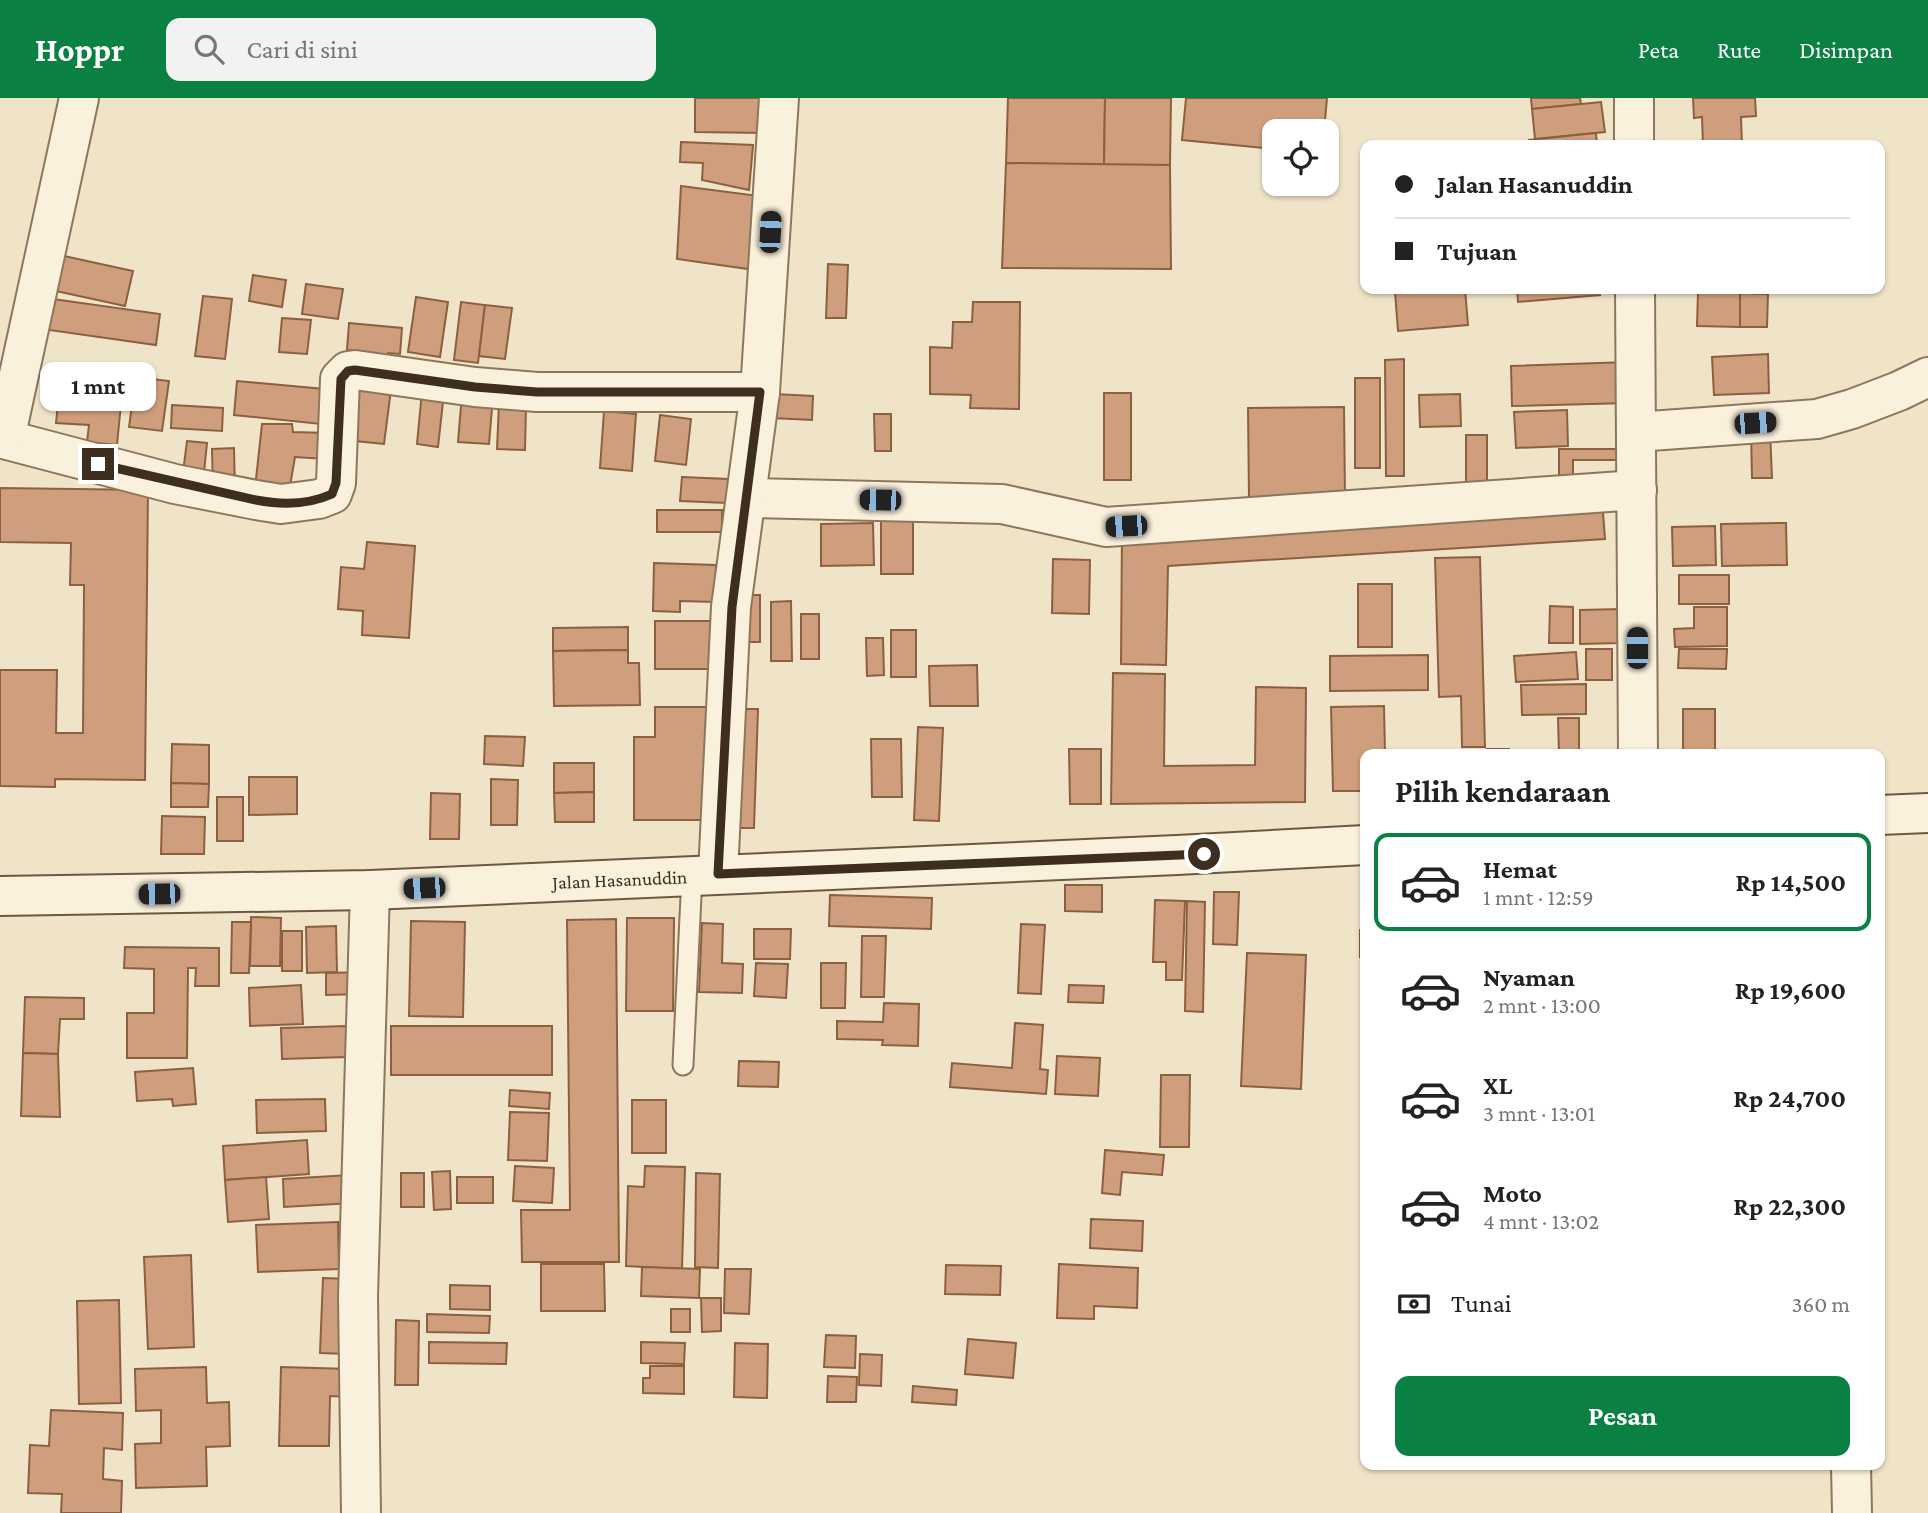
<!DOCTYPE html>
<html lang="id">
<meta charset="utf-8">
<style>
body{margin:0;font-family:"Crimson Pro",serif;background:#f2f2f2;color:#222;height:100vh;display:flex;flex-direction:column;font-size:26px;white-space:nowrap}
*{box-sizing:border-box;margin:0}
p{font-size:23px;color:#767676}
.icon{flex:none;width:38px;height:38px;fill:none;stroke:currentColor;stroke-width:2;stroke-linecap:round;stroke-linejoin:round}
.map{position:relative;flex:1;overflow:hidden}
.drawer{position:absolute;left:1360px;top:651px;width:525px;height:721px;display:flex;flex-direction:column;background:#fff;border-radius:14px;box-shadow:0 2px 5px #0004}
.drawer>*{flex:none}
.guide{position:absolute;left:1360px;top:42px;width:525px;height:154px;border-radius:14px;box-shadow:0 2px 5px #0004;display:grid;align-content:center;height:154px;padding:0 35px;background:#fff}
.fabs{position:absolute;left:1262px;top:21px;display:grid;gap:14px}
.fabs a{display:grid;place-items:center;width:77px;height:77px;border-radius:14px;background:#fff;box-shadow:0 2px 5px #0004;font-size:35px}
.end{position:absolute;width:32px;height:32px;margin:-16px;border:9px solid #3d2e20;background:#fff;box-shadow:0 0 0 4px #fff}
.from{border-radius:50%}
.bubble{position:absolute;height:49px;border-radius:14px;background:#fff;box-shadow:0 2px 5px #0004;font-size:23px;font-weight:700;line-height:49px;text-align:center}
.car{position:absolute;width:21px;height:42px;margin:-21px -10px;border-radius:9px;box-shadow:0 0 5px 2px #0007;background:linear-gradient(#222 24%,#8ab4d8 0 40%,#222 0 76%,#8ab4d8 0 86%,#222 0)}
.guide b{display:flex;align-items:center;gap:24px;height:66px;font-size:26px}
.guide b+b{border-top:2px solid #e0e0e0}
.guide i{width:18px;height:18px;background:#222}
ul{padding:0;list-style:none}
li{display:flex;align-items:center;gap:21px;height:98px;margin:0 14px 10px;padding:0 21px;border:4px solid transparent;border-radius:14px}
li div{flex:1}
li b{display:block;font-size:26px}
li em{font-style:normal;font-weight:700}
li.on{border-color:#0b8043}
li>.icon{width:63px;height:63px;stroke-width:1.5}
h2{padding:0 35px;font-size:32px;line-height:84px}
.pay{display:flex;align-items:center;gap:18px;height:77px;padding:0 35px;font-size:26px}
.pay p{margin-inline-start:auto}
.action{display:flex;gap:14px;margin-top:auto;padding:14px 35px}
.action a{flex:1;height:80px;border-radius:14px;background:#0b8043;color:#fff;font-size:28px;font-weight:700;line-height:80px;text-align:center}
header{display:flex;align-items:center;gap:42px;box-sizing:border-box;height:98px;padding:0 35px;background:#0b8043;color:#fff}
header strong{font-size:33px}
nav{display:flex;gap:38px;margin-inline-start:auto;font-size:24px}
.search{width:490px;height:63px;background:#f2f2f2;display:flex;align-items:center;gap:18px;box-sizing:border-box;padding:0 24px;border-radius:14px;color:#767676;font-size:26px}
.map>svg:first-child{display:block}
.building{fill:#cf9f7d;stroke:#8d5f41;stroke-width:2}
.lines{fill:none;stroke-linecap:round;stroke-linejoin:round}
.lane-casing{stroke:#8d765c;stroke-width:23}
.street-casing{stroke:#8d765c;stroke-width:42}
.secondary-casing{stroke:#6f573f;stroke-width:42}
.lane{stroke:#faf1dc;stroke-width:19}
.street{stroke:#faf1dc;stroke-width:38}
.secondary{stroke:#faf1dc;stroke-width:38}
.route{stroke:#3d2e20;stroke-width:9}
.labels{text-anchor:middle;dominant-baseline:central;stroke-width:6;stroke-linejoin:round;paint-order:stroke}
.street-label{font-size:19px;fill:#3d2e20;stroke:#f7eed8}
</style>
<header>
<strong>Hoppr</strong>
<div class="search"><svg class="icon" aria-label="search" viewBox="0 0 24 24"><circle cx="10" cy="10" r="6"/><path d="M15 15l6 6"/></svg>Cari di sini</div>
<nav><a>Peta</a><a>Rute</a><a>Disimpan</a></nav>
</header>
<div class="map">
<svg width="1928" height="1415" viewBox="0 0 1928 1415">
<rect width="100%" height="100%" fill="#f0e4c8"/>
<g class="building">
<path d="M695,0H764V35L695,34Z"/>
<path d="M1008,0H1105L1104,67L1006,65Z"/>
<path d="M1105,0H1171L1170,67H1104Z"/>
<path d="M1186,0H1327L1324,33H1274V51L1182,42Z"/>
<path d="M1531,0H1580L1581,6L1532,11Z"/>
<path d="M1693,0H1755L1756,18L1741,19L1742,47H1703L1702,19L1694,20Z"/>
<path d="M1601,4L1605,34L1535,41L1532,11Z"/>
<path d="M1596,35L1597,47H1529V42Z"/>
<path d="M681,44L753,47L749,92L702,82L703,65L680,64Z"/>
<path d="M1006,65L1170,67L1171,171L1002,170Z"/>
<path d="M681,88L759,98L755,172L677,161Z"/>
<path d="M64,158L133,173L125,208L56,193Z"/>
<path d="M828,166L848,167L846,220H826Z"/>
<path d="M253,177L286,182L282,209L249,203Z"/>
<path d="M306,186L343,191L338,221L302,216Z"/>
<path d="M1430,191H1465L1468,227L1398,233L1395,194Z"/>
<path d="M1517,191H1600V197L1518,204Z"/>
<path d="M1698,194L1740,195V229L1697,228Z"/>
<path d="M1740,195L1768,196L1767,229H1740Z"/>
<path d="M203,198L232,201L225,261L195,258Z"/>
<path d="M416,199L448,204L440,259L408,254Z"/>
<path d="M53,201L160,216L156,247L49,232Z"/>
<path d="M461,204L485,207L478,265L454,262Z"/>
<path d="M973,204H1020L1019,311L970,310L971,297L930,296V249L952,250L953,224H972Z"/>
<path d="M485,207L512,210L505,261L479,258Z"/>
<path d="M282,220L311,222L307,256L279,254Z"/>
<path d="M349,225L402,230L400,256L388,255L387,267L355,253L347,252Z"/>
<path d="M1768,256L1769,295L1714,297L1712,259Z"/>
<path d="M1404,261V378H1386L1385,262Z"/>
<path d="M1628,264L1629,305L1512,308L1511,268Z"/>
<path d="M61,275L98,278L97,292L122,295L117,347L87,344L89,327L56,325Z"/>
<path d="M136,279L169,283L162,333L129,329Z"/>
<path d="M352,279L392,284L384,346L345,342Z"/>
<rect x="1355" y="280" width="25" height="90"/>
<path d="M237,283L324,291L321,326L234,317Z"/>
<path d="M422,293L444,295L438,349L417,346Z"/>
<rect x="1104" y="295" width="27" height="87"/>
<path d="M462,296L493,298L489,346L458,344Z"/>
<path d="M774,296L813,298L812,322L772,320Z"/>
<path d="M1460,296L1461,328L1420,329L1419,297Z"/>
<path d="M499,305L526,307L525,352L497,351Z"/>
<path d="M172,307L223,310L222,333L171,330Z"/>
<path d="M1344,309L1345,400L1249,401L1248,310Z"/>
<path d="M1567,312L1568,348L1516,350L1514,314Z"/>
<path d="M604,313L636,316L632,373L600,370Z"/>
<path d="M874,316H891V353H875Z"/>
<path d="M660,317L691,321L686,367L655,363Z"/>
<path d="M262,326H292L293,334L327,335L325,361L295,359L289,394L255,390Z"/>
<path d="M1770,333L1772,380H1752L1751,334Z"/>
<rect x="1466" y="337" width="21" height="60"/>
<path d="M187,343L207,345L203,384L182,382Z"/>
<path d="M234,350L235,392L213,393L212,351Z"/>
<path d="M1559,351H1620V362H1573V390H1559Z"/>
<path d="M682,379L728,381L727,405L680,403Z"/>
<path d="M0,390L148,392L145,682L55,681V689L0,688V572H57L56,635H83L84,487H70L71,445L0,444Z"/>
<path d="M1602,401L1605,441L1168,468L1166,567L1121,566L1122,431Z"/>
<rect x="657" y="412" width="65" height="22"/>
<rect x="881" y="420" width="32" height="56"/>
<path d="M873,425L874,467L821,468V426Z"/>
<path d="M1786,425L1787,467L1722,468L1721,426Z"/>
<path d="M1715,428L1716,467L1673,468L1672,429Z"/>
<path d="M367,444L415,448L409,540L362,537L363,513L338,511L341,469L364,471Z"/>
<path d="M1480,459L1485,649H1462L1461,598L1439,599L1435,460Z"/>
<path d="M1053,461L1090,462L1089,516L1052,515Z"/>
<path d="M654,465L716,467L715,504L680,503V514L653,513Z"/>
<rect x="1679" y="477" width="50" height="29"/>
<rect x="1358" y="486" width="34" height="63"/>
<path d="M741,497H760V544H742Z"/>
<path d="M791,503L792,563H771V504Z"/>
<path d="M1550,508L1573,509V545H1549Z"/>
<path d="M1694,509H1727V548L1675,549L1674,531L1694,530Z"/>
<path d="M1621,511V545L1580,546V512Z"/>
<rect x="801" y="516" width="18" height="45"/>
<rect x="655" y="523" width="62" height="48"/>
<path d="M628,529V552L553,553V530Z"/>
<rect x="891" y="532" width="25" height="47"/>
<path d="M866,540H883L884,577L867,578Z"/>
<rect x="1586" y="551" width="26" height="31"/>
<path d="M1679,551H1727L1726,571L1678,570Z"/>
<path d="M628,552V565H639L640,607L554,608L553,553Z"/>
<path d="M1576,554L1578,581L1516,584L1514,558Z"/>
<path d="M1428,557V592L1330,593V558Z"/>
<path d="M977,567L978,608H930L929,568Z"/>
<path d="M1113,575L1165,576L1164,668L1255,667L1256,589L1306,590L1305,704L1111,706Z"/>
<path d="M1586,586V616L1522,617L1521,587Z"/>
<path d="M1384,608L1385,656H1365V693H1333L1331,609Z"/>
<path d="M655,609H706V722H634V639H655Z"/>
<path d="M736,611H758L754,730H733Z"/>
<rect x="1683" y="611" width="32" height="45"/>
<path d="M1558,620H1579V656H1559Z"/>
<path d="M918,629L943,630L939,723L914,722Z"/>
<path d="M485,638L525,639L523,668L484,666Z"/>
<path d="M871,641H901L902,699H872Z"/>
<path d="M172,646L209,647V686L171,685Z"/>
<path d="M1069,651H1101V706H1070Z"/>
<rect x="1487" y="651" width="22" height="5"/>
<path d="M1457,653H1485L1484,656H1457Z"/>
<path d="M554,665H594V694L554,695Z"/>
<path d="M249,679H297V716L249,717Z"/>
<path d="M491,681L518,682L517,727H491Z"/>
<path d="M171,685L209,686L208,709H171Z"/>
<path d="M594,694V724H555L554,695Z"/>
<path d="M431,695L460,696L459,741H430Z"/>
<rect x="217" y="699" width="26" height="44"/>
<path d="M162,718L205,719L204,756H161Z"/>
<path d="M1065,787H1102V814L1065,813Z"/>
<path d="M1214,794H1239L1237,847L1213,846Z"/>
<path d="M830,797L932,800L931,831L829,828Z"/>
<path d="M1155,802L1185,803L1182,882H1166V864H1153Z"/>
<path d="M1187,803L1205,804L1203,914L1185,913Z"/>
<path d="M251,819L281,820L280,868H250Z"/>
<path d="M627,820H674L673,913H626Z"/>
<path d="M616,821L619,1164H522L521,1112H570L567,822Z"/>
<path d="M411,823L465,824L463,919L409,918Z"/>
<path d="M232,824H251L249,875H231Z"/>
<path d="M702,825L723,826L722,865L743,866L742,895L699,894Z"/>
<path d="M1021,826L1045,827L1041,896L1018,895Z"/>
<path d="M336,828L337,874L307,875L306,829Z"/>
<path d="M754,831H791L790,861H754Z"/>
<rect x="1360" y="832" width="5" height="27"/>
<rect x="282" y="833" width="20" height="40"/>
<path d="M862,838H886L884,899H861Z"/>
<path d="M125,849L219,850V888H195L196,870H188L187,960H127V915H154V871L124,870Z"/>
<path d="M1247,855L1306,857L1301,991L1241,988Z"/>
<path d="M756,865L788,866L786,900L754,898Z"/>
<path d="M821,865H846L845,910H821Z"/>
<path d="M1362,867H1365V902H1363Z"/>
<path d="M363,874V896L326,897V875Z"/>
<path d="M301,887L303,926L250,928L249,890Z"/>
<path d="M1069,887L1104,888L1103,905L1068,904Z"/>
<path d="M25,899L84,900V921H60L58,956L23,955Z"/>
<path d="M884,905L919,906L918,948L882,947L883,942L837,941V923L883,924Z"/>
<path d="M1015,925L1043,927L1040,971L1048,972L1046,996L950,989L952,965L1012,970Z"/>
<path d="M346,928L347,959L282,961L281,930Z"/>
<rect x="391" y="928" width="161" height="49"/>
<path d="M23,955L58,956L60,1019L21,1018Z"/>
<path d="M1057,958L1100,960L1098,998L1055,996Z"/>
<path d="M739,963L779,964L778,989L738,988Z"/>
<path d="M193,970L196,1006L173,1008L172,1001L137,1003L135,974Z"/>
<path d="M1161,977H1190L1189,1049H1160Z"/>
<path d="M510,992L550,995L549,1011L509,1008Z"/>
<path d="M325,1001L326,1033L257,1035L256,1002Z"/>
<rect x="632" y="1002" width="34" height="53"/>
<path d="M510,1014L549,1015L547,1063L508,1062Z"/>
<path d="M307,1042L309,1076L225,1082L223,1048Z"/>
<path d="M1105,1052L1164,1057L1162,1077L1122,1074L1120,1097L1102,1095Z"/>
<path d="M515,1068L554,1070L552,1105L513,1103Z"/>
<path d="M645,1068L685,1069L682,1171L626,1168L628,1088L644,1089Z"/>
<path d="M450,1073L451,1111L434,1112L432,1074Z"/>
<rect x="401" y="1075" width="23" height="34"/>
<path d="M696,1075L720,1076L718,1170L695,1169Z"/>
<path d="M350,1077L352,1105L284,1109L283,1081Z"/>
<path d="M266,1079L269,1121L228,1124L225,1082Z"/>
<rect x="457" y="1079" width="36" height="26"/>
<path d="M1091,1121L1143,1123L1142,1153L1090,1150Z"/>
<path d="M338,1124L339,1171L258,1174L256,1127Z"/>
<path d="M191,1157L194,1249L148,1251L144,1159Z"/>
<path d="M541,1166H604L605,1213H541Z"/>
<path d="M1059,1166L1138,1170L1137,1210L1094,1208V1221L1057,1220Z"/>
<path d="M946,1167L1001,1168L1000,1197L945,1196Z"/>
<path d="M642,1169L700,1171L699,1200L641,1198Z"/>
<path d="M725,1171H751L749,1216L724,1215Z"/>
<path d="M323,1180L350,1181L348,1256L320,1255Z"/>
<path d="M450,1187L490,1188V1212L450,1211Z"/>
<path d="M701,1200H721V1233L702,1234Z"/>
<path d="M119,1202L121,1305L79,1306L77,1203Z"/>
<rect x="671" y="1211" width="19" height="23"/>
<path d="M427,1216L490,1218L489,1235L427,1234Z"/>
<path d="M396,1222L419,1223L418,1287H395Z"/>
<path d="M826,1237L856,1238L855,1270L824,1269Z"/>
<path d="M968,1241L1016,1245L1013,1280L965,1276Z"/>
<path d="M429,1244L507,1245L506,1266L429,1265Z"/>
<path d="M641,1244L685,1245L684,1266L641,1265Z"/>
<path d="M735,1245L768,1246L767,1300L734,1299Z"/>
<path d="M860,1256L882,1257L881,1288L859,1287Z"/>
<path d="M650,1268H684V1296L643,1295V1280H650Z"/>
<path d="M206,1269L207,1305L229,1304L230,1348L206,1349L207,1388L136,1390L135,1346L161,1345V1312L136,1313L135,1271Z"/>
<path d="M281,1269L350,1271V1299L330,1298L329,1348H279Z"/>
<path d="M828,1278L857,1279L856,1304H827Z"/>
<path d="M913,1288L957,1292L956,1307L912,1304Z"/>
<path d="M51,1312L123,1315L122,1352L104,1350L103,1381L122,1383L121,1415H61L62,1396L28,1395L30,1347L49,1348Z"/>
</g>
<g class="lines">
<defs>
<path id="lane" d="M683,967L692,777"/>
<g id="street">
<path d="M1634,0V47"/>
<path d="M1635,191L1638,656"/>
<path d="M1636,334L1817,321L1852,311L1899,293L1928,279"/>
<path d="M0,340L175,386L256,402L281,406L319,401L332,396L336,385L340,281L348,273L355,272L475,289L537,294H760"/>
<path d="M5,341L79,0"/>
<path d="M747,400L1002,406L1106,429L1637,392"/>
<path d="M718,776L731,509L760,294L779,0"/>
<path d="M1851,1367L1852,1415"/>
<path d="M361,1415L358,1198L370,792"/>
</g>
<g id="secondary">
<path d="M1880,717L1928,715"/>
<path id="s1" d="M0,798L370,792L1177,757L1365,747"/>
</g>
</defs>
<use href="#lane" class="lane-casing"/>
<use href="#street" class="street-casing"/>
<use href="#secondary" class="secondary-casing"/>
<use href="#lane" class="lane"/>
<use href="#street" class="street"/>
<use href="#secondary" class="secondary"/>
</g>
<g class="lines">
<path class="route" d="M98,366L256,402C282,407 308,407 332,396L336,385L341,281L348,273L355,272L475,289L537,294H760L732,509L718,776L1204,756"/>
</g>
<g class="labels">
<g class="street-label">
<text stroke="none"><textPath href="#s1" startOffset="620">Jalan Hasanuddin</textPath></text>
</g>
</g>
</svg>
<div class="fabs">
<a><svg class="icon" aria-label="locate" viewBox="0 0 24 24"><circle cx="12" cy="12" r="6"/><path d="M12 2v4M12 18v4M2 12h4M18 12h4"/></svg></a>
</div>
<i class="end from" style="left:1204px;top:756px"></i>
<i class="end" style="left:98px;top:366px"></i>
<div class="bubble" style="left:40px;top:264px;width:116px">1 mnt</div>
<i class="car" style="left:770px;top:134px;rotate:3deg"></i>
<i class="car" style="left:1755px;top:325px;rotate:86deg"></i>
<i class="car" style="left:880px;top:402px;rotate:271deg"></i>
<i class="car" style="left:1126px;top:428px;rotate:267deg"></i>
<i class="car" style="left:1637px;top:550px;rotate:0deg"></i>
<i class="car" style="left:424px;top:790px;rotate:267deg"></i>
<i class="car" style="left:159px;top:796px;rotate:269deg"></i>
<div class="guide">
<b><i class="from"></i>Jalan Hasanuddin</b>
<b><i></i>Tujuan</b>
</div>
<section class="drawer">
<h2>Pilih kendaraan</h2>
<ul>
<li class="on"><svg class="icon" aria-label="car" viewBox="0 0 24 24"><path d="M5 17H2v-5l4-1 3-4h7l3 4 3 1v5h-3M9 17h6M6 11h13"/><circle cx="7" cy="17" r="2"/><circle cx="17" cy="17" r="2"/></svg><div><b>Hemat</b><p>1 mnt · 12:59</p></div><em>Rp 14,500</em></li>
<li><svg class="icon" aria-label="car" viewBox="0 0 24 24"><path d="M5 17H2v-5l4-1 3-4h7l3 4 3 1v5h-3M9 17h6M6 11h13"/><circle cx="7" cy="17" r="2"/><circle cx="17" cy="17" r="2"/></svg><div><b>Nyaman</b><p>2 mnt · 13:00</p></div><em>Rp 19,600</em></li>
<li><svg class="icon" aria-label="car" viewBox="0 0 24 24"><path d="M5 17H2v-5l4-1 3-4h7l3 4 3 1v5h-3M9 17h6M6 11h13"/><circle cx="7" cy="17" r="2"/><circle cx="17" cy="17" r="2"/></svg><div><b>XL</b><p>3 mnt · 13:01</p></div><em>Rp 24,700</em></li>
<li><svg class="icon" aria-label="car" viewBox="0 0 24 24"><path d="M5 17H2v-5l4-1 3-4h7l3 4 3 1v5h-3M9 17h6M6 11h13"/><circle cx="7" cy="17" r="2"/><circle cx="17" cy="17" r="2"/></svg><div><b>Moto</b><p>4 mnt · 13:02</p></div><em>Rp 22,300</em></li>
</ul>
<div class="pay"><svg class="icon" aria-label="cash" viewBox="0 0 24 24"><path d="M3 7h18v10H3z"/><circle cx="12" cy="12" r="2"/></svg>Tunai<p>360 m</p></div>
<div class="action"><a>Pesan</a></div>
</section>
</div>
